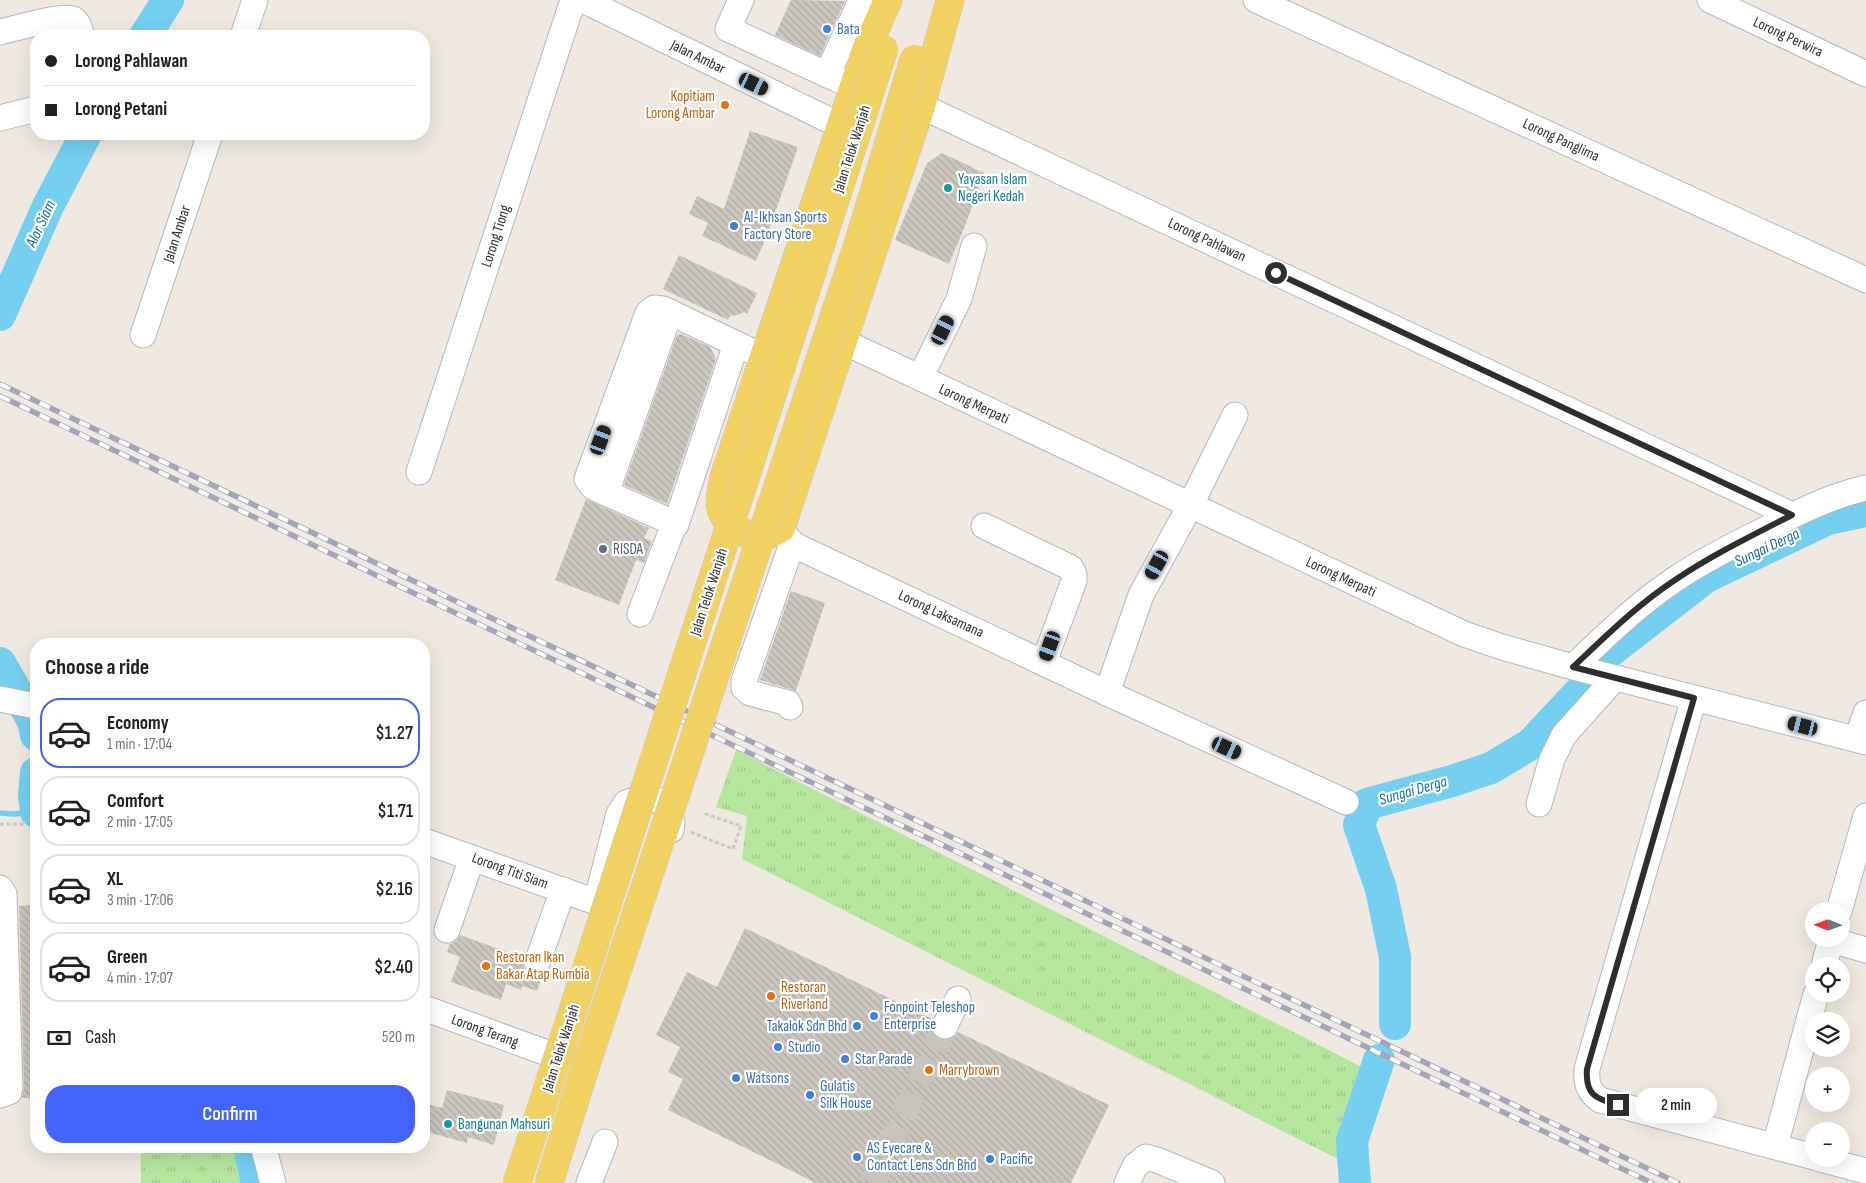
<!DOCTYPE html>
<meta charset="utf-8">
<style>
body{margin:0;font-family:"Sofia Sans Condensed",sans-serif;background:#f6f6f6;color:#202124;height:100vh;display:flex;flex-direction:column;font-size:19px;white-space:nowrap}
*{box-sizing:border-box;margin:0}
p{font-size:16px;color:#757577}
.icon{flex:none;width:28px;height:28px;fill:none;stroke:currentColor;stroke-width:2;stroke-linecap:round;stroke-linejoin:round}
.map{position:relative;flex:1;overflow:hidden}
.details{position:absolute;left:30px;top:638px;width:400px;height:515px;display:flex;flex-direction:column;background:#fff;border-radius:20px;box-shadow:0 5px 20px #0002}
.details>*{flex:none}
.top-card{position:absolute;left:30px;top:30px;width:400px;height:110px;border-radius:20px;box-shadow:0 5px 20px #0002;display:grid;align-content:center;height:110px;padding:0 15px;background:#fff}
.needle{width:32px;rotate:271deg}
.fabs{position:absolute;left:1805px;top:902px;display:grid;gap:10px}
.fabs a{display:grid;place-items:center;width:45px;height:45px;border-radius:50%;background:#fff;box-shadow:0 5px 20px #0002;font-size:25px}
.end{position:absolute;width:22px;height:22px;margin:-11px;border:6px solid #2e2e2e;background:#fff;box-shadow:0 0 0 2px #fff}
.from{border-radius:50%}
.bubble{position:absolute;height:35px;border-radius:18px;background:#fff;box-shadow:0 5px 20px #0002;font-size:16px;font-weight:600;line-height:35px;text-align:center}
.car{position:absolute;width:15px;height:30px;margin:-15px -8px;border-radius:6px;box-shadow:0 0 4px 1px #0007;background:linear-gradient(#222 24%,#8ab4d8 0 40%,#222 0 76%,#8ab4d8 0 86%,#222 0)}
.top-card b{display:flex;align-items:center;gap:18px;height:48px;font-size:19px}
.top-card b+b{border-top:1px solid #e0e0e0}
.top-card i{width:12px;height:12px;background:#202124}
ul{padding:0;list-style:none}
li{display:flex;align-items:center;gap:15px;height:70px;margin:0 10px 8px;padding:0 5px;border:2px solid #e0e0e0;border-radius:20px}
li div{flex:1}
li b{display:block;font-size:19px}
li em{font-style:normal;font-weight:600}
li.active{border-color:#4264fb}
li>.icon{width:45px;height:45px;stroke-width:1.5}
h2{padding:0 15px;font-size:22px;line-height:60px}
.pay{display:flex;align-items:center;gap:12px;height:55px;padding:0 15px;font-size:19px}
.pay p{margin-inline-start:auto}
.button{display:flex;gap:10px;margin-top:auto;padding:10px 15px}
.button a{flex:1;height:58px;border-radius:20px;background:#4264fb;color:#fff;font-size:20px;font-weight:600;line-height:58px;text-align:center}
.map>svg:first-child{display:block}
.grass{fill:url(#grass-tufts)}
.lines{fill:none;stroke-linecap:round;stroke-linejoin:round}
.stream{stroke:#75cff0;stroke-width:5.5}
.river{stroke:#75cff0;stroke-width:32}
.building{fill:url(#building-back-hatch)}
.minor-tunnel{stroke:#c8c4bd;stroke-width:25;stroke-dasharray:25 12;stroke-linecap:butt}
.minor-casing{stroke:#b4b7c1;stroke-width:27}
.major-casing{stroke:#c9c9c9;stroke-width:29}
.path{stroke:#c9c9c9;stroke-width:3;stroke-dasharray:4 2.5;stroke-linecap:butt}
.minor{stroke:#fff;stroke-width:25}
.major{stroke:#f2d163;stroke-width:28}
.rail-casing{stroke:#a3a6b8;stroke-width:5.5}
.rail{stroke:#fff;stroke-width:4;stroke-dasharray:11;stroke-linecap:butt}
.major-bridge-casing{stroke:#c9c9c9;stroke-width:29;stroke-linecap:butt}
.major-bridge{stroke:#f2d163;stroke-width:28}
.route{stroke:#2e2e2e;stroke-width:6}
.shop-dot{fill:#3f7fe0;stroke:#fff;stroke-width:2}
.food-dot{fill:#e8710a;stroke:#fff;stroke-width:2}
.culture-dot{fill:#0f9aa8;stroke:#fff;stroke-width:2}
.service-dot{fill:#5c6f8a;stroke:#fff;stroke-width:2}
.labels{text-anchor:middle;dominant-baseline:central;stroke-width:4.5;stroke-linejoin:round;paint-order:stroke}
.shop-label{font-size:15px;fill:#366cbe;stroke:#fff;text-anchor:start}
.street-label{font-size:15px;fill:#2e2e2e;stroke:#fff}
.food-label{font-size:15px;fill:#c56008;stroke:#fff;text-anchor:start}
.culture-label{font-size:15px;fill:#0d838f;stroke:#fff;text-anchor:start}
.service-label{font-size:15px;fill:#4e5e75;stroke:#fff;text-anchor:start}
.water-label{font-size:16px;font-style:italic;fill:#0d6fa3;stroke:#fff}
</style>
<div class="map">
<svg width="1866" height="1183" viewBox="0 0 1866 1183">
<defs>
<pattern id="grass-tufts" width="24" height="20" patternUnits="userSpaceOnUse" patternTransform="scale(1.25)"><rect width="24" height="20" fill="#b6e59e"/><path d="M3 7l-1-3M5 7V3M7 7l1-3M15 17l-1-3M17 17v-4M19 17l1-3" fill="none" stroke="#9dc588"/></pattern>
<pattern id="building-back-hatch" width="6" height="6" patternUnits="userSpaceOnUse" patternTransform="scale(1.25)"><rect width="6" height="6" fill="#cbc7bf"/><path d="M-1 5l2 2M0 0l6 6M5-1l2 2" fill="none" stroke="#afaba4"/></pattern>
</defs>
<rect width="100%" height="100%" fill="#efe9e1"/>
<g class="grass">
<path d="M736,750L1370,1071L1342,1161L742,859L747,816L716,807Z"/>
<path d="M141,1146H240L249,1183H141Z"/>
</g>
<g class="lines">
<path class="stream" d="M0,813L15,814L36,811"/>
<g class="river">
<path d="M145,36L168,0"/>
<path d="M0,315L48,206L86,134"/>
<path d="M1604,656L1706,577L1828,519L1866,511"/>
<path d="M0,663L33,721L36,735"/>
<path d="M36,773L34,795L36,812"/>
<path d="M1395,1024V957L1381,889L1359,825L1367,804L1452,781L1491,768L1531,744L1590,681"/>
<path d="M249,1146L257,1183"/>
<path d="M1355,1183L1352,1141L1379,1060"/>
</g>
</g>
<g class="building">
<path d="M791,0L845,1L820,56L775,35Z"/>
<path d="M750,131L798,147L768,233L756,261L702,236L708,223L689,214L697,196L724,209Z"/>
<path d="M942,153L984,173L965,226L949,264L895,240L927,163Z"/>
<path d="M679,255L757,293L747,314L744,312L737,315L730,316L728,320L663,289Z"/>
<path d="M681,334L710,347L716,359L667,504L624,485L677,335Z"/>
<path d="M586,499L649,528L644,538L652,541L644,563L636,560L619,605L555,580Z"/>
<path d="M791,591L825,603L796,691L760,680Z"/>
<path d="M36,905V1098H22L24,1087L19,906Z"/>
<path d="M745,928L932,1019L931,1028L933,1034L938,1039L947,1040L953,1038L958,1032L1109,1105L1071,1183H816L668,1110L683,1079L668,1072L680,1047L656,1035L687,972L717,987Z"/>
<path d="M460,935L524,958L523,966L526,973L533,977L542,976L537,991L522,986L521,990L506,984L501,1000L451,982L460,957L447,952L450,944L456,941Z"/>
<path d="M447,1090L504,1105L494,1145L468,1137L467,1143L424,1131V1103L442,1108Z"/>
</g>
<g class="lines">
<path class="minor-tunnel" d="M872,1183L945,1026"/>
<defs>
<g id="minor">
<path d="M583,0L841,126"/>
<path d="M741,0L728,29L854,87"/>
<path d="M1256,0L1866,280"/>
<path d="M1710,0L1866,74"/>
<path d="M0,32C13,29 64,14 73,19C79,23 80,30 82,36"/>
<path d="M243,36L255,0"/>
<path d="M827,75L860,3"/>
<path d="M921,106L1792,515"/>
<path d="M0,118L36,109"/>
<path d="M143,335L210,134"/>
<path d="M842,341L1464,634L1502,647L1573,667L1866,742"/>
<path d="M920,378L959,299L974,246"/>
<path d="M419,472L573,0"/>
<path d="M606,493L670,312"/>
<path d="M676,524L593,487L587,479L648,313L654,308L663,309L764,357"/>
<path d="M984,526L1071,568L1074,574V581L1044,662"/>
<path d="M781,528L792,544L1107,693L1346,802"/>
<path d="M640,614L671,532L676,524L736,344"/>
<path d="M1573,667C1605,636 1637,605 1674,580C1702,561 1734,545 1764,530C1797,513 1830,496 1866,488"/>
<path d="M1107,693L1141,595L1190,506L1235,415"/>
<path d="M1694,698L1587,1069C1586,1083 1588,1091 1600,1100L1814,1157"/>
<path d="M0,699L36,706"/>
<path d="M790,707L788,703L750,693L744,688V681L792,544"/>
<path d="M1857,739L1866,713"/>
<path d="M1539,804L1552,759L1564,735L1615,678"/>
<path d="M424,841L596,902"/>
<path d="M0,888L4,894L10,1087L9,1092L0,1095"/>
<path d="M598,895L619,814L626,803L645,796L653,798L663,803L672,822L671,830"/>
<path d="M1839,911L1866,816"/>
<path d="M447,930L472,858"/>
<path d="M1831,940L1866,950"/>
<path d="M537,963L563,890"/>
<path d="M1824,966L1831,939"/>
<path d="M424,1008L547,1053"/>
<path d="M945,1026L958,999"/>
<path d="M263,1146L273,1183"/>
<path d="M1775,1146L1816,994"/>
<path d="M1820,1159L1866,1171"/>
<path d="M589,1183L605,1142"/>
<path d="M1127,1183L1135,1166L1146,1157L1157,1160L1212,1183"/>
</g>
<path id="major" d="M888,0L866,50L724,477C722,487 718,501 722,512C728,527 752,541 767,535C772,534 777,530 781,528L921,106L950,0"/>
</defs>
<use href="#minor" class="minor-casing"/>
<use href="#major" class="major-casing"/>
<g class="path">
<path d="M0,824H26"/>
<path d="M691,832L733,849L741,826L703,813"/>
</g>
<use href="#minor" class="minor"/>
<use href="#major" class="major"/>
<defs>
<g id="rail">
<path d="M0,384L1678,1183"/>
<path d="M0,396L1652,1183"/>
</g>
</defs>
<use href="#rail" class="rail-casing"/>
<use href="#rail" class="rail"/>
<defs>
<g id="major-bridge">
<path d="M517,1183L884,49"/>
<path d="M549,1183L586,1065L860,238L914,59"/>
</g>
</defs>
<use href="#major-bridge" class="major-bridge-casing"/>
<use href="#major-bridge" class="major-bridge"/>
</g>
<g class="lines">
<path class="route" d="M1276,273L1792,515C1753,535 1712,555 1675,580C1637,605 1606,636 1573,667L1694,698L1587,1069C1585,1094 1595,1099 1618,1105"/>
</g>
<g class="shop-dot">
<circle cx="827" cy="29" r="5"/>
<circle cx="734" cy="226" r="5"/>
<circle cx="874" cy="1016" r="5"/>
<circle cx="857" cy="1026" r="5"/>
<circle cx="778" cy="1047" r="5"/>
<circle cx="845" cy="1059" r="5"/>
<circle cx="736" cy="1078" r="5"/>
<circle cx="810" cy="1095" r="5"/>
<circle cx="857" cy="1157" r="5"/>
<circle cx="990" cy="1159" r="5"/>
</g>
<g class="food-dot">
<circle cx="725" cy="105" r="5"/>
<circle cx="486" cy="966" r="5"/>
<circle cx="771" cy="996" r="5"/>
<circle cx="929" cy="1070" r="5"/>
</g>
<g class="culture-dot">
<circle cx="948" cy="188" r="5"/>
<circle cx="448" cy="1124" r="5"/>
</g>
<circle class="service-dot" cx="603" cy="549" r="5"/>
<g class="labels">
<g class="shop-label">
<text x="837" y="29">Bata</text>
<text x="744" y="217">Al-Ikhsan Sports<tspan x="744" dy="17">Factory Store</tspan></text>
<text x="884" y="1007">Fonpoint Teleshop<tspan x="884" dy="17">Enterprise</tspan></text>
<text x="847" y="1026" text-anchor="end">Takalok Sdn Bhd</text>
<text x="788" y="1047">Studio</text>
<text x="855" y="1059">Star Parade</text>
<text x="746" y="1078">Watsons</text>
<text x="820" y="1086">Gulatis<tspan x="820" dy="17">Silk House</tspan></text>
<text x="867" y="1148">AS Eyecare &amp;<tspan x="867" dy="17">Contact Lens Sdn Bhd</tspan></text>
<text x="1000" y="1159">Pacific</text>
</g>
<g class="street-label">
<text transform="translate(1788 37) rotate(25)">Lorong Perwira</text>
<text transform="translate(698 57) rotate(26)">Jalan Ambar</text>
<text transform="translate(1561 140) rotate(25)">Lorong Panglima</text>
<text transform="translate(852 149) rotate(-72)">Jalan Telok Wanjah</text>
<text transform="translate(177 234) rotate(-72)">Jalan Ambar</text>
<text transform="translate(496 236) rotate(-72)">Lorong Tiong</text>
<text transform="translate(1207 240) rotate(25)">Lorong Pahlawan</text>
<text transform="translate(974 404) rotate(25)">Lorong Merpati</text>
<text transform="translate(1341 577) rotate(25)">Lorong Merpati</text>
<text transform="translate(709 592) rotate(-72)">Jalan Telok Wanjah</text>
<text transform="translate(941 614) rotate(25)">Lorong Laksamana</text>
<text transform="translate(510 871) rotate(20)">Lorong Titi Siam</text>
<text transform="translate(485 1031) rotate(20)">Lorong Terang</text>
<text transform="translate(561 1048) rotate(-72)">Jalan Telok Wanjah</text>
</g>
<g class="food-label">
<text x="715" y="96" text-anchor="end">Kopitiam<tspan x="715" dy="17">Lorong Ambar</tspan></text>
<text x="496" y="957">Restoran Ikan<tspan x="496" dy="17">Bakar Atap Rumbia</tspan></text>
<text x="781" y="987">Restoran<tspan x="781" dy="17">Riverland</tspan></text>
<text x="939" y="1070">Marrybrown</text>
</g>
<g class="culture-label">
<text x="958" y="179">Yayasan Islam<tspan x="958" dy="17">Negeri Kedah</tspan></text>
<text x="458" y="1124">Bangunan Mahsuri</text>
</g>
<g class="service-label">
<text x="613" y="549">RISDA</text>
</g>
<g class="water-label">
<text transform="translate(41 224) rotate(-65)">Alor Siam</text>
<text transform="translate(1767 548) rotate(-25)">Sungai Derga</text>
<text transform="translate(1413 791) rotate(-16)">Sungai Derga</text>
</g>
</g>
</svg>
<div class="fabs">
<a><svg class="needle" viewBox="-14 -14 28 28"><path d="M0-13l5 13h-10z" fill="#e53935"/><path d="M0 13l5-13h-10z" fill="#757577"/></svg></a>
<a><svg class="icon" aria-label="locate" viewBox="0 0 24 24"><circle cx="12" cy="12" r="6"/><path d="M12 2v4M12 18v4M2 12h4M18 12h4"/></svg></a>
<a><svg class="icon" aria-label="layers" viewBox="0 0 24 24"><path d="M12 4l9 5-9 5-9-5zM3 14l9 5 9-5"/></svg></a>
<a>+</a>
<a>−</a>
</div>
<i class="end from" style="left:1276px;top:273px"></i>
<i class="end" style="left:1618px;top:1105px"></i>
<div class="bubble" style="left:1635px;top:1088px;width:82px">2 min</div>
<i class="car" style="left:754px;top:84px;rotate:116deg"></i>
<i class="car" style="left:943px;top:330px;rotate:26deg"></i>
<i class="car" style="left:601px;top:440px;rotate:20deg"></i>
<i class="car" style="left:1157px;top:565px;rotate:209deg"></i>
<i class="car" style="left:1050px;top:646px;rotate:200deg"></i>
<i class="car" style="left:1803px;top:726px;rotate:284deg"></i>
<i class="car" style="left:1227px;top:748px;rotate:115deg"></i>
<div class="top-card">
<b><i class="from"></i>Lorong Pahlawan</b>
<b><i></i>Lorong Petani</b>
</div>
<section class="details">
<h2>Choose a ride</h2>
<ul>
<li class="active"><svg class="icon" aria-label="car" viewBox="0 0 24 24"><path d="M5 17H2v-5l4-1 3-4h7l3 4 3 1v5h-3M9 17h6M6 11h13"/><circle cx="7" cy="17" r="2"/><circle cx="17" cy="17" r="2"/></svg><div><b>Economy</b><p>1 min · 17:04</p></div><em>$1.27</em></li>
<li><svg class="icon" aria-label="car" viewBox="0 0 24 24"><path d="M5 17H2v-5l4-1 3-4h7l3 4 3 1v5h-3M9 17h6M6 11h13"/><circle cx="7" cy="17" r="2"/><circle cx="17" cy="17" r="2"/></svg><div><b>Comfort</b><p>2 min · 17:05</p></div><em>$1.71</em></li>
<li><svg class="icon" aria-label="car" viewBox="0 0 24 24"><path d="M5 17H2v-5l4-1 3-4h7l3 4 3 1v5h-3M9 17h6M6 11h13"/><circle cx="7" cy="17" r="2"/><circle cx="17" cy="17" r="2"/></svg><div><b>XL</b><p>3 min · 17:06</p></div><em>$2.16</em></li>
<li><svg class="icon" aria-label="car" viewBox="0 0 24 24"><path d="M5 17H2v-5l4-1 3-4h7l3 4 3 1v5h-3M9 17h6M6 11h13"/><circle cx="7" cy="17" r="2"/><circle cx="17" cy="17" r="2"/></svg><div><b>Green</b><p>4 min · 17:07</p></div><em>$2.40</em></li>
</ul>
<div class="pay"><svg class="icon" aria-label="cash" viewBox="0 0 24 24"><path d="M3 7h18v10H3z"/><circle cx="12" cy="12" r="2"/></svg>Cash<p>520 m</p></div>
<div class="button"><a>Confirm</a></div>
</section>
</div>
